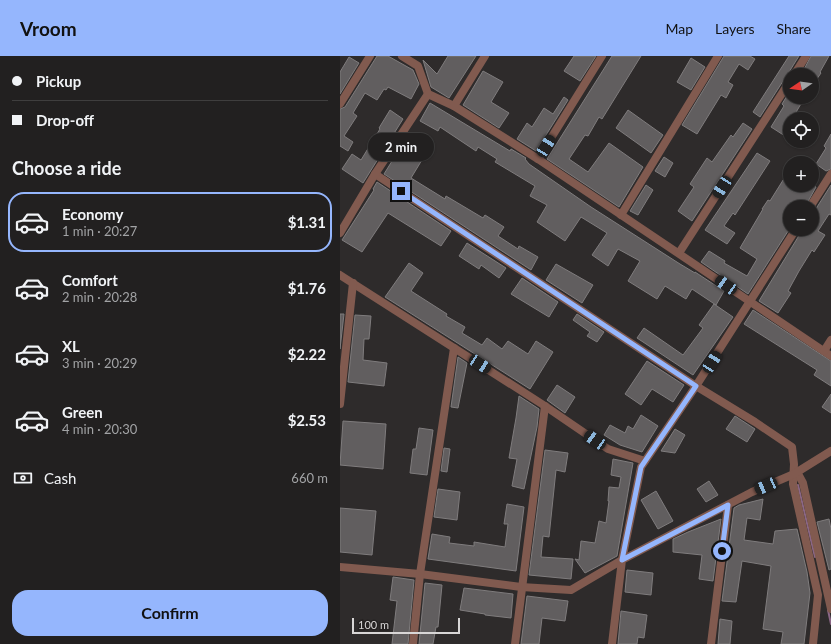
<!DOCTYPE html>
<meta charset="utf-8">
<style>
body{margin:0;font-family:Lato,sans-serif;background:#2a2829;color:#f1f3f6;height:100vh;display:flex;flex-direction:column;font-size:15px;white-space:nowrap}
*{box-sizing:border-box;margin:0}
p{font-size:13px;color:#a2a3a5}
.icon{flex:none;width:22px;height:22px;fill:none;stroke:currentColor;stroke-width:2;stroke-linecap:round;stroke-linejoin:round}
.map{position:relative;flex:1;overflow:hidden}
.details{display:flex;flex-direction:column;background:#222020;width:340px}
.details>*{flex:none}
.guide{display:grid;align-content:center;height:88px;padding:0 12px;background:#222020}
.needle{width:26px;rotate:257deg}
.fabs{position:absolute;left:443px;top:12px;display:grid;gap:8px}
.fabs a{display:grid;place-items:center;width:36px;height:36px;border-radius:50%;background:#222020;box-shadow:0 1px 3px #0004,0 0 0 1px #3f3e3e;font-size:20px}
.scale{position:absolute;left:12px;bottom:10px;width:108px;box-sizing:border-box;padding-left:4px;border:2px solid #d8d6d6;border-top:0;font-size:11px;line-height:14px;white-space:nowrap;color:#d8d6d6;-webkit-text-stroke:3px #242121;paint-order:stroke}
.end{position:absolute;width:18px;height:18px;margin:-9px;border:5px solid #95b6fd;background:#111;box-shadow:0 0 0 2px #111}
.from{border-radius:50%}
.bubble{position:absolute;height:28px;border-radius:14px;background:#222020;box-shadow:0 1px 3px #0004,0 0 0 1px #3f3e3e;font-size:13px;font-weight:700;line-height:28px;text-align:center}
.car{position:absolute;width:12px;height:24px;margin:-12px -6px;border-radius:5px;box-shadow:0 0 3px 1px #0007;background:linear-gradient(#222 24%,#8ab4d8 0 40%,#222 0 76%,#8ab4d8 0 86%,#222 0)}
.guide b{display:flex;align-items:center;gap:14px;height:38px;font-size:15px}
.guide b+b{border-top:1px solid #3f3e3e}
.guide i{width:10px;height:10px;background:#f1f3f6}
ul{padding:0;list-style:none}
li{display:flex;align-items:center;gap:12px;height:60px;margin:0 8px 6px;padding:0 4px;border:2px solid transparent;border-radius:16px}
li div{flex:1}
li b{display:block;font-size:15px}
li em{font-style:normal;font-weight:700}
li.on{border-color:#95b6fd}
li>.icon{width:36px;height:36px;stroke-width:1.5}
h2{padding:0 12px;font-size:18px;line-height:48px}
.pay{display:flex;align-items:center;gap:10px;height:44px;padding:0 12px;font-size:15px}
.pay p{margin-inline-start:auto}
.cta{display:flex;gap:8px;margin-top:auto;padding:8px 12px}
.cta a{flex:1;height:46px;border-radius:16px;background:#95b6fd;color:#111;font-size:16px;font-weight:700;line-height:46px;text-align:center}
header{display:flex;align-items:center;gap:24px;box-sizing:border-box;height:56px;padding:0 20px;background:#95b6fd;color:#111}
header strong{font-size:19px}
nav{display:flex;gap:22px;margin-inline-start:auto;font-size:14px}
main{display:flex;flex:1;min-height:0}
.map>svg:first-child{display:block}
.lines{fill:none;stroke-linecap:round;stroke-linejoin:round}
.stream{stroke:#8b6786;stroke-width:2}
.building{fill:#615e5f;stroke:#7f7c7d}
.minor{stroke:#815a4f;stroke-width:8}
.route{stroke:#95b6fd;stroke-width:5}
</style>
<header>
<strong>Vroom</strong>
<nav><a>Map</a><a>Layers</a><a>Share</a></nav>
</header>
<main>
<section class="details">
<div class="guide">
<b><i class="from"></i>Pickup</b>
<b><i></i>Drop-off</b>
</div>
<h2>Choose a ride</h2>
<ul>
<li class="on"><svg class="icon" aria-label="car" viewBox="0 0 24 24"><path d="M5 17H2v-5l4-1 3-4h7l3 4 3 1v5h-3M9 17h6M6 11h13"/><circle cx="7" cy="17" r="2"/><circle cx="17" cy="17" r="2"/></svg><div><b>Economy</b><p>1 min · 20:27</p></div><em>$1.31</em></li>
<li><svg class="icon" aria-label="car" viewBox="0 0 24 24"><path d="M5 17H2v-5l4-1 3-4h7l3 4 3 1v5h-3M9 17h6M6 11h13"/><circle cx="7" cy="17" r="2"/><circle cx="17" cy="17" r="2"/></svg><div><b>Comfort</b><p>2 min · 20:28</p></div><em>$1.76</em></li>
<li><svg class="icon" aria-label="car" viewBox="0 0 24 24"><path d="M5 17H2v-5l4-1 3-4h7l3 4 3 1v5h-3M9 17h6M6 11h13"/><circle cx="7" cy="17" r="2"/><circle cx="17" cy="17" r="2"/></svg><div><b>XL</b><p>3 min · 20:29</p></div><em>$2.22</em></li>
<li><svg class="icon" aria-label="car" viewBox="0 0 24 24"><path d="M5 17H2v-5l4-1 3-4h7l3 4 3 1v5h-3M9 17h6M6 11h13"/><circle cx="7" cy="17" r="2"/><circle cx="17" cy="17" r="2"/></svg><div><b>Green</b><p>4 min · 20:30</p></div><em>$2.53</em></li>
</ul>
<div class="pay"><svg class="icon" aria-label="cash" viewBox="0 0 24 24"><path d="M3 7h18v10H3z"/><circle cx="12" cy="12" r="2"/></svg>Cash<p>660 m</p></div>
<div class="cta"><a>Confirm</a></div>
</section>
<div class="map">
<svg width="491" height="588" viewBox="0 0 491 588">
<rect width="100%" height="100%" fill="#2e2b2b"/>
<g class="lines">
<g class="stream">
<path d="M458,429L475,501"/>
<path d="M488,554L491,568"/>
</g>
</g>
<g class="building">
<path d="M37,0H48L73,14L79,28L71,43L48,31L46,34L44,33L37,44L25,37L13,57L17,60L4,80L13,86L8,95L0,90V53L5,51Z"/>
<path d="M108,0H136L109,42L91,31L83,4L97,18Z"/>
<path d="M234,0H256L240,25L224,15Z"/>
<path d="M272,0H301L262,63L259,61L248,80L245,79L229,103L248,116L269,87L303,111L279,151L207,103Z"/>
<path d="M384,0H410L415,3L408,14L399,8L388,26L393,29L386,42L381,39L357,78L342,69Z"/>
<path d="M449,0H459L449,16V20L445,22L420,61L413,56Z"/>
<path d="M471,0H489L480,16L481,17L472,30V19H461Z"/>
<path d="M9,1L19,7L0,38V16Z"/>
<path d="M351,2L365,11L351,34L337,26Z"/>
<path d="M143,15L163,26L151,46L169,57L159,72L123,49Z"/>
<path d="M450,35V41H465L455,58L457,59L455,63H450V71L445,80L431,71L444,50L442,48Z"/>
<path d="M224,41L228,44L196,95L177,83L187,67L192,71L204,52L213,58Z"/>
<path d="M90,47L170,95L171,93L186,102L185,103L189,108L251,151L340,208L355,217V216L384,235L376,249L352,233L346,243L325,230L317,243L288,225L300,205L278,193L268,210L252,199L267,177L241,161L225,185L197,166L207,149L190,140L195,130L155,106L157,103L138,91L136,95L100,71L98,75L80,65Z"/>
<path d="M50,54L63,63L23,127L2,113L12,98L21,104L40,73L39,72Z"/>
<path d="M288,54L323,79L311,97L276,72Z"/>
<path d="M403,67L412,73L352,165L338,155L354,131L350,128L367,102L372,106L391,79L393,81Z"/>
<path d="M491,78V113L486,115L476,108L486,92L484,90Z"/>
<path d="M67,81L88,94L71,122L105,143L106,140L143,162L145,159L164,171L158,180L178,193L179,190L198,201L191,214L44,118Z"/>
<path d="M417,97L430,105L395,159L393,157L384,170L395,177L387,188L365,174Z"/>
<path d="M324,101L333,107L325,121L315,115Z"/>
<path d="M450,113V129H473L476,131L465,151H450V172L408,238L361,206L369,195L385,205L384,207L407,220L417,203L400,192L423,153H422L428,144L430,145Z"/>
<path d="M37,126L111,175L101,190L48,157L22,196L2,184L34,134L33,133Z"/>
<path d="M306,129L313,134L298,159L290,155Z"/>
<path d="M491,129V159L489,158L478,175L485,179L474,196L472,194L459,215L448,235L451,237L438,257L419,245L463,173H472V159Z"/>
<path d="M127,187L166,212L159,222L141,209L139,213L119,200Z"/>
<path d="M69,207L83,217L71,235L107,258L106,260L125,271L122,277L142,289L147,282L162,293L168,285L188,298L196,285L213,296L190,333L45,241Z"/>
<path d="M216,208L253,229L242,247L206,224Z"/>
<path d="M182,222L218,246L209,261L171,238Z"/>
<path d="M374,248L393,261L353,319L297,282L304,272L343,299L363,272L359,269Z"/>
<path d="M413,254L491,305V330L474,319L477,314L404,268Z"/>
<path d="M0,258H4L0,293Z"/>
<path d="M237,258L264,276L257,286L247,280L250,276L233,264Z"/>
<path d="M15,259L31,260L29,283H24L23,304L47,307L44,330L8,326Z"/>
<path d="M118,301L127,307L118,352L111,351Z"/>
<path d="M307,305L344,329L333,346L312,333L301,349L285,338Z"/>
<path d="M217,329L235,341L225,357L207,344Z"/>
<path d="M491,338V357L482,351Z"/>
<path d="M179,340L199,353L197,371L184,433L172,430L177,403L169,402L176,362Z"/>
<path d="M301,359L318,370L302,396L280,389L264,379L270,369L285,377L288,370L293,373Z"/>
<path d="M395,360L415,373L407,386L386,373Z"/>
<path d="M3,365L46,368L43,413L0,409Z"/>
<path d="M79,372L93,374L87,419L70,417L73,393H76Z"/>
<path d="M335,373L345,379L335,397L321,395Z"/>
<path d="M104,392L110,393L107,416L101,415Z"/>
<path d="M205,394L228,397L225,416L216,414L209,481L203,480L201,501L233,503L231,523L189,519Z"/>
<path d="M273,403L293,407L277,500L245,517L235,503L239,504L241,485L255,487L259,465L266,467L269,445H268L269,431L279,432L281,421L271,419Z"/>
<path d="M369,425L378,439L366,446L357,433Z"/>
<path d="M98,433L120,436L117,464L94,461Z"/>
<path d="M316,435L333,465L318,473L301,444Z"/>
<path d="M423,443L420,464L407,462L404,484L433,488L435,475L457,473L467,516L470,537L464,588H441L443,576L423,573L431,510L402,505L396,546L382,545L394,452L399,449Z"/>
<path d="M167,448L184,451L176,515L88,503L92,478L110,481L109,487L134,490V486L165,491L168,468H164Z"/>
<path d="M0,452L36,455L32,499L0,496Z"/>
<path d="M381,463L373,525L359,523L362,499L333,496V483L348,476Z"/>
<path d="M489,463L491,473V513L489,514L477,466Z"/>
<path d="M287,514L313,517L311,539L285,536Z"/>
<path d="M53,521L74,524L68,588H52L57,545L50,544Z"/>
<path d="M85,527L102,529L98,571H96L93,588H79Z"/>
<path d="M124,532L173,538L171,562L145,559V558L120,554Z"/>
<path d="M187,540L228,545L225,565L202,562L199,588H181Z"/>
<path d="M281,555L307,559L304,582L298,581L297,588H278Z"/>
<path d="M380,563L392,565L390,588H378Z"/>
</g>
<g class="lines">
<g class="minor">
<path d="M62,0L78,10L88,38L114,50L198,103L491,300"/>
<path d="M454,19L466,0"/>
<path d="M0,48L30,0"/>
<path d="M114,50L145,0"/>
<path d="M198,103L262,0"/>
<path d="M35,118L356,330L415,366L452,391L454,408L453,428L478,539L473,588"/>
<path d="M470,151L491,118"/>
<path d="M281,159L378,0"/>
<path d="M0,177L35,118L88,38"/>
<path d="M339,197L450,25"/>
<path d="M0,219L205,350L268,393L305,405"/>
<path d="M484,295L491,284"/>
<path d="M0,348L13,227"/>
<path d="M457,416L463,427L491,553"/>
<path d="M0,511L80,518L181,531L231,534L282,504L301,411L356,330L456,173"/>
<path d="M73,588L80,518L114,292"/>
<path d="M175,588L205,350"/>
<path d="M272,588L282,504L412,436L454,418L491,395"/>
<path d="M371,588L388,449"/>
</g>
</g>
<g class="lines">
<path class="route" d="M61,135L356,330L301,411L282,504L388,449L382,495"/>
</g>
</svg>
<div class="fabs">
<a><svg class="needle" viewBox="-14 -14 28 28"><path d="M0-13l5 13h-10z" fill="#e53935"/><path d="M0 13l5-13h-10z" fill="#a2a3a5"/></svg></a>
<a><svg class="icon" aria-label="locate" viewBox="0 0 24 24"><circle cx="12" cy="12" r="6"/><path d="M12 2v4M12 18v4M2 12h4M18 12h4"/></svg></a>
<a>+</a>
<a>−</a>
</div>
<div class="scale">100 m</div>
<i class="end from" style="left:382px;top:495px"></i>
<i class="end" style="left:61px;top:135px"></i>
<div class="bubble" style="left:28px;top:77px;width:66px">2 min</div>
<i class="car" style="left:206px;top:90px;rotate:32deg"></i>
<i class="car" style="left:382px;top:131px;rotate:213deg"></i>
<i class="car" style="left:386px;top:229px;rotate:304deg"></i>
<i class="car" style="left:372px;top:306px;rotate:33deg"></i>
<i class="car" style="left:140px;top:308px;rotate:123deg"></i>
<i class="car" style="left:255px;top:384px;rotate:305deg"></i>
<i class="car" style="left:426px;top:430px;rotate:247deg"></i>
</div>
</main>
